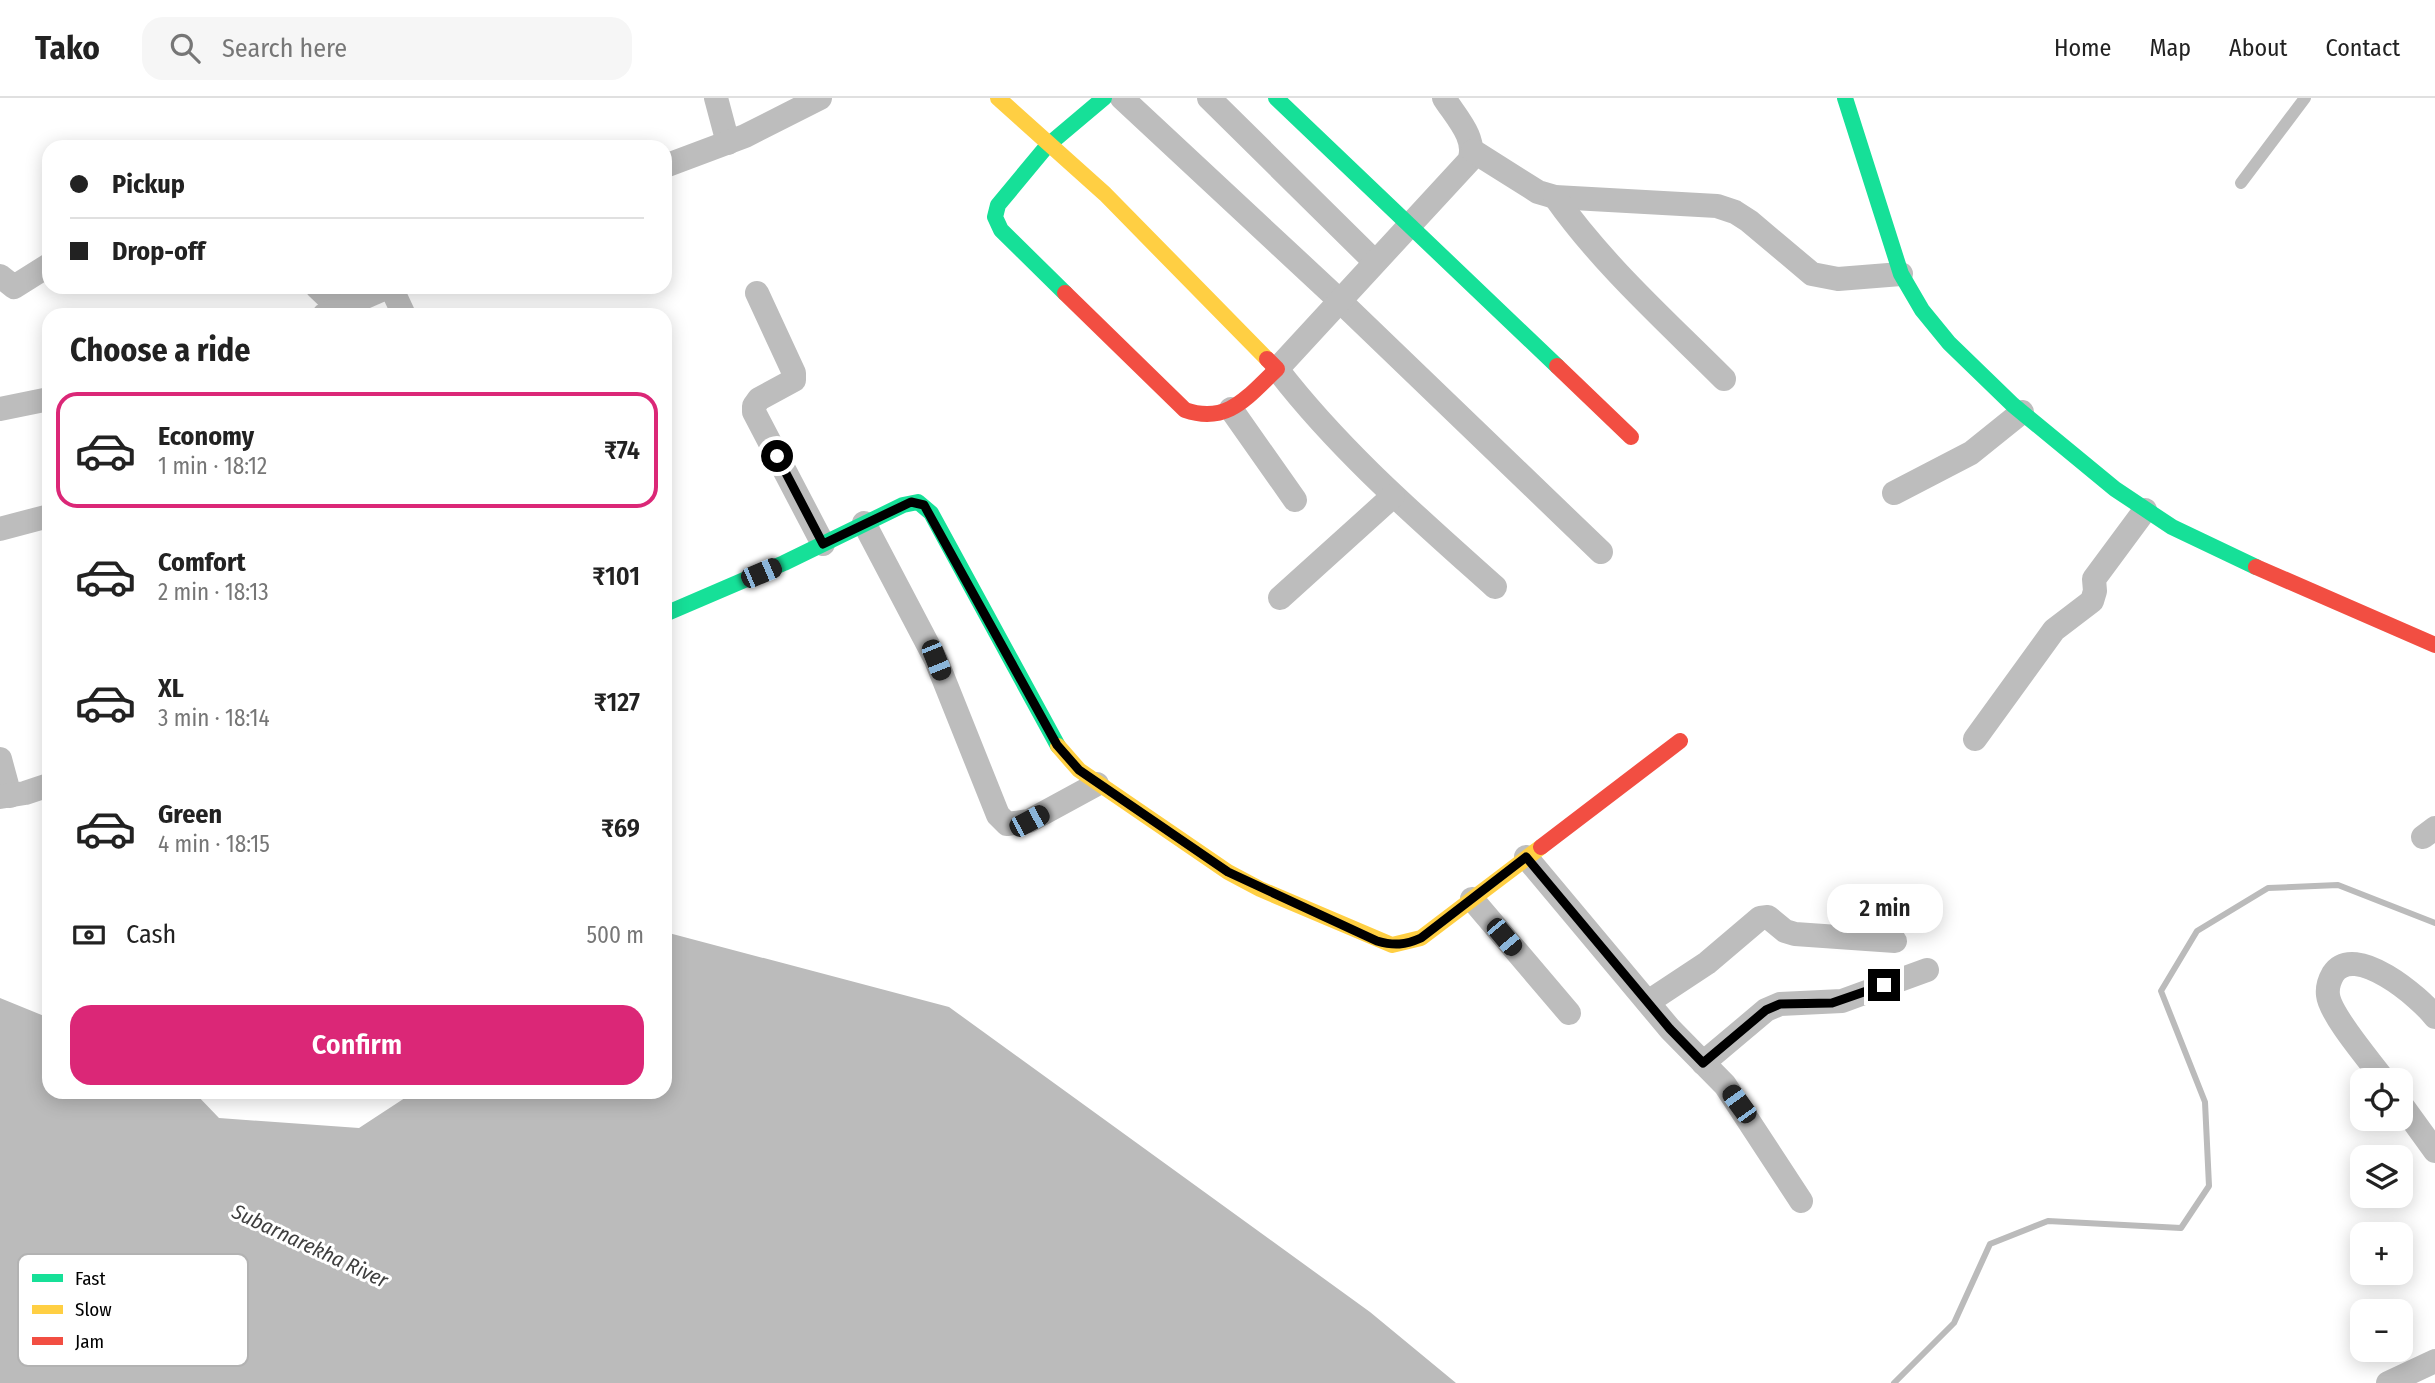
<!DOCTYPE html>
<meta charset="utf-8">
<style>
body{margin:0;font-family:"Fira Sans Condensed",sans-serif;background:#f6f6f6;color:#222;height:100vh;display:flex;flex-direction:column;font-size:26px;white-space:nowrap}
*{box-sizing:border-box;margin:0}
p{font-size:23px;color:#767676}
.icon{flex:none;width:38px;height:38px;fill:none;stroke:currentColor;stroke-width:2;stroke-linecap:round;stroke-linejoin:round}
.map{position:relative;flex:1;overflow:hidden}
.drawer{position:absolute;left:42px;top:210px;width:630px;height:791px;display:flex;flex-direction:column;background:#fff;border-radius:21px;box-shadow:0 4px 18px #0003}
.drawer>*{flex:none}
.banner{position:absolute;left:42px;top:42px;width:630px;height:154px;border-radius:21px;box-shadow:0 4px 18px #0003;display:grid;align-content:center;height:154px;padding:0 28px;background:#fff}
.tools{position:absolute;left:2350px;top:970px;display:grid;gap:14px}
.tools a{display:grid;place-items:center;width:63px;height:63px;border-radius:14px;background:#fff;box-shadow:0 4px 18px #0003;font-size:35px}
.end{position:absolute;width:32px;height:32px;margin:-16px;border:9px solid #000;background:#fff;box-shadow:0 0 0 4px #fff}
.from{border-radius:50%}
.bubble{position:absolute;height:49px;border-radius:21px;background:#fff;box-shadow:0 4px 18px #0003;font-size:23px;font-weight:600;line-height:49px;text-align:center}
.car{position:absolute;width:21px;height:42px;margin:-21px -10px;border-radius:9px;box-shadow:0 0 5px 2px #0007;background:linear-gradient(#222 24%,#8ab4d8 0 40%,#222 0 76%,#8ab4d8 0 86%,#222 0)}
.banner b{display:flex;align-items:center;gap:24px;height:66px;font-size:26px}
.banner b+b{border-top:2px solid #e0e0e0}
.banner i{width:18px;height:18px;background:#222}
ul{padding:0;list-style:none}
li{display:flex;align-items:center;gap:21px;height:116px;margin:0 14px 10px;padding:0 14px;border:4px solid transparent;border-radius:21px}
li div{flex:1}
li b{display:block;font-size:26px}
li em{font-style:normal;font-weight:600}
li.on{border-color:#db2777}
li>.icon{width:63px;height:63px;stroke-width:1.5}
h2{padding:0 28px;font-size:32px;line-height:84px}
.pay{display:flex;align-items:center;gap:18px;height:77px;padding:0 28px;font-size:26px}
.pay p{margin-inline-start:auto}
.button{display:flex;gap:14px;margin-top:auto;padding:14px 28px}
.button a{flex:1;height:80px;border-radius:21px;background:#db2777;color:#fff;font-size:28px;font-weight:600;line-height:80px;text-align:center}
header{display:flex;align-items:center;gap:42px;box-sizing:border-box;height:98px;padding:0 35px;background:#fff;border-bottom:2px solid #e0e0e0}
header strong{font-size:33px}
nav{display:flex;gap:38px;margin-inline-start:auto;font-size:24px}
.search{width:490px;height:63px;background:#f6f6f6;display:flex;align-items:center;gap:18px;box-sizing:border-box;padding:0 24px;border-radius:21px;color:#767676;font-size:26px}
.map>svg:first-child{display:block}
.water{fill:#bbb}
.lines{fill:none;stroke-linecap:round;stroke-linejoin:round}
.stream{stroke:#bbb;stroke-width:6}
.lane{stroke:#bdbdbd;stroke-width:12}
.street{stroke:#bdbdbd;stroke-width:24}
.fast{stroke:#16e098;stroke-width:16}
.slow{stroke:#ffcf43;stroke-width:16}
.jam{stroke:#f24e42;stroke-width:16}
.route{stroke:#000;stroke-width:9}
.labels{text-anchor:middle;dominant-baseline:central;stroke-width:6;stroke-linejoin:round;paint-order:stroke}
.water-label{font-size:21px;font-style:italic;fill:#3f3f3f;stroke:#fff}
.key{fill:#fff;stroke:#b2b2b2;stroke-width:2}
.key-label{font-size:19px;fill:#000}
</style>
<header>
<strong>Tako</strong>
<div class="search"><svg class="icon" aria-label="search" viewBox="0 0 24 24"><circle cx="10" cy="10" r="6"/><path d="M15 15l6 6"/></svg>Search here</div>
<nav><a>Home</a><a>Map</a><a>About</a><a>Contact</a></nav>
</header>
<div class="map">
<svg width="2435" height="1285" viewBox="0 0 2435 1285">
<rect width="100%" height="100%" fill="#fff"/>
<path class="water" d="M665,834L949,909L1370,1214L1456,1285H0V900L49,920V994H194L219,1020L359,1030L414,994H665Z"/>
<g class="lines">
<path class="stream" d="M1894,1285L1954,1225L1990,1146L2048,1123L2181,1130L2209,1088L2205,1004L2161,893L2197,833L2268,790L2338,787L2435,825"/>
<path class="lane" d="M2241,85L2305,0"/>
<g class="street">
<path d="M716,0L728,45"/>
<path d="M1122,0L1339,202L1601,454"/>
<path d="M1209,0L1375,164"/>
<path d="M1444,0C1456,19 1478,41 1469,63L1277,271C1340,353 1418,420 1495,489"/>
<path d="M1473,53L1538,94L1555,99L1717,108L1735,114L1749,123L1812,176L1838,181L1901,176"/>
<path d="M665,68L745,38L820,0"/>
<path d="M1555,99C1603,167 1665,222 1724,281"/>
<path d="M0,178L14,189L49,167"/>
<path d="M317,189L340,211"/>
<path d="M391,189L404,217"/>
<path d="M757,195L794,275V282L759,301L754,308V314L823,446"/>
<path d="M324,217L388,189"/>
<path d="M0,311L49,301"/>
<path d="M1231,311L1295,402"/>
<path d="M1894,395L1971,355L2022,314"/>
<path d="M864,425L936,562L998,717L1007,726L1029,723L1097,686"/>
<path d="M0,431L49,418"/>
<path d="M1280,500L1393,398"/>
<path d="M1975,641L2054,532L2092,503L2095,493L2094,481L2145,412"/>
<path d="M0,661L10,698"/>
<path d="M0,699L25,695L49,687"/>
<path d="M2423,739L2435,730"/>
<path d="M1526,759L1670,931L1725,987L1801,1103"/>
<path d="M1472,801L1569,915"/>
<path d="M1648,904L1707,865L1760,820L1768,819L1785,833L1795,836L1895,843"/>
<path d="M1703,965L1766,912L1780,906L1842,903L1927,872"/>
<path d="M2384,982C2370,963 2330,917 2328,897C2327,889 2329,883 2333,876C2354,843 2421,900 2435,919"/>
<path d="M2401,1006L2435,1053"/>
<path d="M2388,1285L2435,1263"/>
</g>
<g class="fast">
<path d="M1276,0L1557,268"/>
<path d="M1845,0L1901,176L1922,212L1949,245L2013,307L2115,391L2172,429L2256,469"/>
<path d="M1065,195L1001,132L995,119L998,107L1047,48L1104,0"/>
<path d="M665,516L784,465L903,407L918,404L931,415L1058,648"/>
</g>
<g class="slow">
<path d="M998,0L1105,96L1267,261"/>
<path d="M1058,648L1079,672L1228,774L1260,791L1392,847L1421,840L1541,749"/>
</g>
<g class="jam">
<path d="M1065,195L1185,312C1228,327 1248,298 1277,271L1267,261"/>
<path d="M1557,268L1631,339"/>
<path d="M2256,469L2435,547"/>
<path d="M1541,749L1680,643"/>
</g>
</g>
<g class="lines">
<path class="route" d="M777,358L823,446L911,404L924,407L1057,647L1079,672L1228,774L1377,843C1394,848 1405,847 1421,840L1526,759L1670,931L1703,965L1766,912L1780,906L1832,905L1884,887"/>
</g>
<g class="labels">
<g class="water-label">
<text transform="translate(310 1148) rotate(25)">Subarnarekha River</text>
</g>
</g>
<rect x="18" y="1156" width="230" height="112" rx="10" class="key"/>
<rect x="32" y="1176" width="31" height="8" fill="#16e098"/>
<rect x="32" y="1207" width="31" height="9" fill="#ffcf43"/>
<rect x="32" y="1239" width="31" height="8" fill="#f24e42"/>
<g class="key-label">
<text x="75" y="1187">Fast</text>
<text x="75" y="1218">Slow</text>
<text x="75" y="1250">Jam</text>
</g>
</svg>
<div class="tools">
<a><svg class="icon" aria-label="locate" viewBox="0 0 24 24"><circle cx="12" cy="12" r="6"/><path d="M12 2v4M12 18v4M2 12h4M18 12h4"/></svg></a>
<a><svg class="icon" aria-label="layers" viewBox="0 0 24 24"><path d="M12 4l9 5-9 5-9-5zM3 14l9 5 9-5"/></svg></a>
<a>+</a>
<a>−</a>
</div>
<i class="end from" style="left:777px;top:358px"></i>
<i class="end" style="left:1884px;top:887px"></i>
<div class="bubble" style="left:1827px;top:786px;width:116px">2 min</div>
<i class="car" style="left:761px;top:475px;rotate:67deg"></i>
<i class="car" style="left:936px;top:562px;rotate:158deg"></i>
<i class="car" style="left:1029px;top:723px;rotate:62deg"></i>
<i class="car" style="left:1504px;top:839px;rotate:140deg"></i>
<i class="car" style="left:1739px;top:1006px;rotate:324deg"></i>
<div class="banner">
<b><i class="from"></i>Pickup</b>
<b><i></i>Drop-off</b>
</div>
<section class="drawer">
<h2>Choose a ride</h2>
<ul>
<li class="on"><svg class="icon" aria-label="car" viewBox="0 0 24 24"><path d="M5 17H2v-5l4-1 3-4h7l3 4 3 1v5h-3M9 17h6M6 11h13"/><circle cx="7" cy="17" r="2"/><circle cx="17" cy="17" r="2"/></svg><div><b>Economy</b><p>1 min · 18:12</p></div><em>₹74</em></li>
<li><svg class="icon" aria-label="car" viewBox="0 0 24 24"><path d="M5 17H2v-5l4-1 3-4h7l3 4 3 1v5h-3M9 17h6M6 11h13"/><circle cx="7" cy="17" r="2"/><circle cx="17" cy="17" r="2"/></svg><div><b>Comfort</b><p>2 min · 18:13</p></div><em>₹101</em></li>
<li><svg class="icon" aria-label="car" viewBox="0 0 24 24"><path d="M5 17H2v-5l4-1 3-4h7l3 4 3 1v5h-3M9 17h6M6 11h13"/><circle cx="7" cy="17" r="2"/><circle cx="17" cy="17" r="2"/></svg><div><b>XL</b><p>3 min · 18:14</p></div><em>₹127</em></li>
<li><svg class="icon" aria-label="car" viewBox="0 0 24 24"><path d="M5 17H2v-5l4-1 3-4h7l3 4 3 1v5h-3M9 17h6M6 11h13"/><circle cx="7" cy="17" r="2"/><circle cx="17" cy="17" r="2"/></svg><div><b>Green</b><p>4 min · 18:15</p></div><em>₹69</em></li>
</ul>
<div class="pay"><svg class="icon" aria-label="cash" viewBox="0 0 24 24"><path d="M3 7h18v10H3z"/><circle cx="12" cy="12" r="2"/></svg>Cash<p>500 m</p></div>
<div class="button"><a>Confirm</a></div>
</section>
</div>
